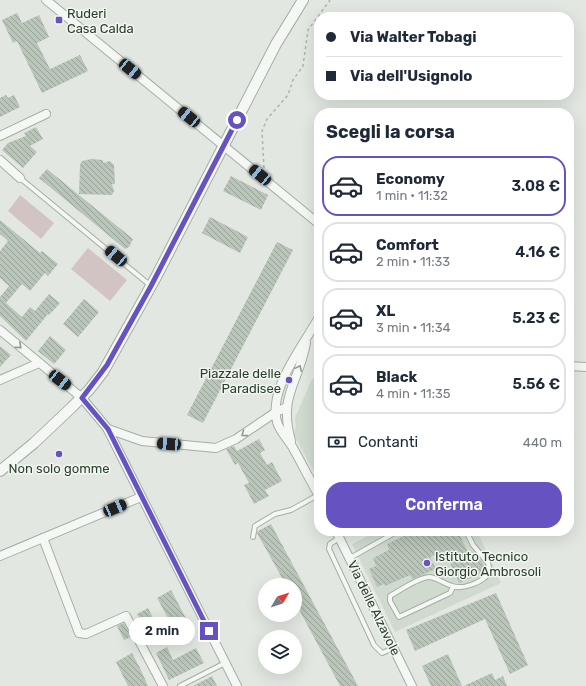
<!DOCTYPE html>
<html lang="it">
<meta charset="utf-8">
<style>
body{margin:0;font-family:Rubik,sans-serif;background:#f2f2f3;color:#1f2937;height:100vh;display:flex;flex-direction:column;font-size:15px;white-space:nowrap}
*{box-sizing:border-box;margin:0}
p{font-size:13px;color:#747a83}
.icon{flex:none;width:22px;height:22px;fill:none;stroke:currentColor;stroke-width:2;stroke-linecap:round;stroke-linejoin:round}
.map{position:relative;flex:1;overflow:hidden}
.side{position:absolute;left:314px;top:108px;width:260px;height:428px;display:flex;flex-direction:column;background:#fff;border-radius:16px;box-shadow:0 4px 16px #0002}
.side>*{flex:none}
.banner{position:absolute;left:314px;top:12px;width:260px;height:88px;border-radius:16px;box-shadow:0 4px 16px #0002;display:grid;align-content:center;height:88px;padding:0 12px;background:#fff}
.needle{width:26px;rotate:51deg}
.controls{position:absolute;left:258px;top:578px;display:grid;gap:8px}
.controls a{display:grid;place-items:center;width:44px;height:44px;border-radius:50%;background:#fff;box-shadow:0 4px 16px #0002;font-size:20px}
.end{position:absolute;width:18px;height:18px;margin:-9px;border:5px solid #6752c2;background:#fff;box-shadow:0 0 0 2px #fff}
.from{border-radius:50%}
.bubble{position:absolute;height:28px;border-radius:14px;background:#fff;box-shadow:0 4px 16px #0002;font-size:13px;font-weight:600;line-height:28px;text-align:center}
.car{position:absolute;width:12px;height:24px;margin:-12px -6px;border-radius:5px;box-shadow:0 0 3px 1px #0007;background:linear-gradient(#222 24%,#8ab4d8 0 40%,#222 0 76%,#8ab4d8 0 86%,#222 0)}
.banner b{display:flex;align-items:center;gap:14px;height:38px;font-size:15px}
.banner b+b{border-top:1px solid #e0e1e3}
.banner i{width:10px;height:10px;background:#1f2937}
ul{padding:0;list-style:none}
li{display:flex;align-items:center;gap:12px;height:60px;margin:0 8px 6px;padding:0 4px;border:2px solid #e0e1e3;border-radius:16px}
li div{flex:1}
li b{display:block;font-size:15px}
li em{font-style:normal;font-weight:600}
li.current{border-color:#6752c2}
li>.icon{width:36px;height:36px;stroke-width:1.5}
h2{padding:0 12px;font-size:18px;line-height:48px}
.pay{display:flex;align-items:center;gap:10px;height:44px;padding:0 12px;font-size:15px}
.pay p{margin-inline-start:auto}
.cta{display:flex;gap:8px;margin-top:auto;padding:8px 12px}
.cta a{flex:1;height:46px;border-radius:16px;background:#6752c2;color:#fff;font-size:16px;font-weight:600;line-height:46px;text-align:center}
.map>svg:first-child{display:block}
.built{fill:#d0dacf}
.pitch{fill:#d2c4c3}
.building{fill:url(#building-back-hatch)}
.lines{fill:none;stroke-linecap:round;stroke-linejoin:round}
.service-casing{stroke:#a4afa3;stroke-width:6}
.minor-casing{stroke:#a4afa3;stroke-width:10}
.tertiary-casing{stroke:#a4afa3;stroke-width:12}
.path{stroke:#acb5ac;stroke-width:1.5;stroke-dasharray:3 3;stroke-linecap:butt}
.service{stroke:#f4f7f4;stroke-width:4}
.minor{stroke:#f4f7f4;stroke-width:8}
.tertiary{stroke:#f4f7f4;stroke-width:10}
.oneway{stroke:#909b90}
.route{stroke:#6752c2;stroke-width:5}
.poi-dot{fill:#6752c2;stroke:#f1f6f1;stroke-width:1.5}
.labels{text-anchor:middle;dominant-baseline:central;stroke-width:3;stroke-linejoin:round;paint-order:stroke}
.poi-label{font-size:13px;fill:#2c3f2b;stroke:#f1f6f1;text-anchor:start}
.street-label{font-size:13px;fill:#2c3f2b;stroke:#f1f6f1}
</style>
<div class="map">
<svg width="586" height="686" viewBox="0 0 586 686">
<defs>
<pattern id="building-back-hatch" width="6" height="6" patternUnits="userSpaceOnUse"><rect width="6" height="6" fill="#b9c5b9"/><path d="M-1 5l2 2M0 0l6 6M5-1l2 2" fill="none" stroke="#97a197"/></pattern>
</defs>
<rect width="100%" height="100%" fill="#e2e8e1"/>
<g class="built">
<path d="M312,379L319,380V481L294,435L296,426L295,418Z"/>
<path d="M377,531H477L501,583L395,632L352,544Z"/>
</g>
<g class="pitch">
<path d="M20,195L54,223L41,239L8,211Z"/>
<path d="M88,248L127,280L110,301L71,269Z"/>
</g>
<g class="building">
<path d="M17,13L22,23L39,15L49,37L37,43L50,69L80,55L88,71L42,93L17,41L13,43L2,20Z"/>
<path d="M6,95L8,98L14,95L20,107L0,117V98Z"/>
<path d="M36,127L43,139L30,146L37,152L23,168L2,150L8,143L26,136L24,133Z"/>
<path d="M91,159L103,160V163L110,161L114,165L115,184H112L114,191L112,195L79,194L80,165L82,161Z"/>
<path d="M47,169L133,239L129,247L125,249L39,178Z"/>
<path d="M231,176L268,195L261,210L223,191Z"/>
<path d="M210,217L248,237L240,253L202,233Z"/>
<path d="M0,220L40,253L42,251L58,264L48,276L45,273L30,291L22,284L6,303L22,317L30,307L35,311L49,294L60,303L49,315L48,314L26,341L0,316V297L9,286L0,278V251L8,241L0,234Z"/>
<path d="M277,242L293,250L203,423L187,415Z"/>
<path d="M84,299L99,312L78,337L63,324Z"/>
<path d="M50,336L66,350L54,364L38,351Z"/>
<path d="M0,346L11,355L0,367Z"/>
<path d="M259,439L265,450L260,453L267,465L272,462L282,481L265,490L269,496L254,504L244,485L249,483L238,463L235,465L226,449L234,446L237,451Z"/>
<path d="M271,524L295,569L358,686H340L295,602V585H286L257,533L258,531Z"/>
<path d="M414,531H458L471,559L477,556L483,563L486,571L459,583L445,551L430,557L436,569L412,579L410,575L385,586L384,584L377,587L369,569L376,566L373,558L389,550L387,544Z"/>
<path d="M171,590L189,624L175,631L157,598Z"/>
<path d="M496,593L528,665L510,674L485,619L415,651L406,630Z"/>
<path d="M148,608L162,635L150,641L137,614Z"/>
<path d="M124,623L131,637L124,640L117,626Z"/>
<path d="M167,647L173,660L196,648L204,663L169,680L156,653Z"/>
<path d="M132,653L140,668L148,686H128L116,662Z"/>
<path d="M448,654L462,686H431L422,666Z"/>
<path d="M492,673L495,680L503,676L507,686H464Z"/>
<path d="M212,676L217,686H193Z"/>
</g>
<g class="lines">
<defs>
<g id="service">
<path d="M20,178L151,286"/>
<path d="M253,537L255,526L275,514L291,510L318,495"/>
<path d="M339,538L330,544L329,549L374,645L382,653L394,648"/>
<path d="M350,558L398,531"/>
<path d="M453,587L450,593L399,617L390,601V596C401,590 417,578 429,577C436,577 445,584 452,586C464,590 483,582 490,572L488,563L473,545L466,531"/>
<path d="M180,686L225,663"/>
</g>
<g id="minor">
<path d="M46,0L319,224"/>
<path d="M0,136L46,114"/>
<path d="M0,160L20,178"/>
<path d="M319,317C304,345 268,388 277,422C280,432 288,439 293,448C302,464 310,480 319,496"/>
<path d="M0,330L82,398L107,428L237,686"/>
<path d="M569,366L586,367"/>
<path d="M0,380L39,363"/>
<path d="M108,429L142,441L216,448L236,439L276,412L287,407"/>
<path d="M291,441C278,395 299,383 306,343"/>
<path d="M336,531L412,686"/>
<path d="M43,538L79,633L86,634L126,616L163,686"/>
<path d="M0,556L141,497"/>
</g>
<path id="tertiary" d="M0,471L34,443L71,408L89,390L103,372L156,277L276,44L303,0"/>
</defs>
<use href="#service" class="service-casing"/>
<use href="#minor" class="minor-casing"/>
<use href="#tertiary" class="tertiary-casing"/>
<path class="path" d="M264,168L262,131L267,119L288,95L293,80L303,66L308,30L330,0"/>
<use href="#service" class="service"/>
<use href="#minor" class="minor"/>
<use href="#tertiary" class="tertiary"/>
</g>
<defs><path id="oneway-chevron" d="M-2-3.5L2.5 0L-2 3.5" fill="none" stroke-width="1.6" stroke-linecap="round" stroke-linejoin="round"/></defs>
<g class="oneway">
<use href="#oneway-chevron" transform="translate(19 346) rotate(41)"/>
<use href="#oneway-chevron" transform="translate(299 368) rotate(-66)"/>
<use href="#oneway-chevron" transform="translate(244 434) rotate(144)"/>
</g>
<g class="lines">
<path class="route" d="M209,631L108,429L82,398L107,365L151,286L237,120"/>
</g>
<g class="poi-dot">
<rect x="55" y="16" width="8" height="8" rx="2"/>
<circle cx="289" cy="380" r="4"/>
<circle cx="59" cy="454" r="4"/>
<circle cx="427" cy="563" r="4"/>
</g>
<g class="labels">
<g class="poi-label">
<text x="67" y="13">Ruderi<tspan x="67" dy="15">Casa Calda</tspan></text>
<text x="281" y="373" text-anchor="end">Piazzale delle<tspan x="281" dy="15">Paradisee</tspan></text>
<text x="59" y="468" text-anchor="middle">Non solo gomme</text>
<text x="435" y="556">Istituto Tecnico<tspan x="435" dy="15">Giorgio Ambrosoli</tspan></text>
</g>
<g class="street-label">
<text transform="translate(374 608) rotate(64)">Via delle Alzavole</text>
</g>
</g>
</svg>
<div class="controls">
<a><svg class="needle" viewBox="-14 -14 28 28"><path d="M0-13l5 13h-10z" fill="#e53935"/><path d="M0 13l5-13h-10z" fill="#747a83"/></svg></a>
<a><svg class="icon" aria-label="layers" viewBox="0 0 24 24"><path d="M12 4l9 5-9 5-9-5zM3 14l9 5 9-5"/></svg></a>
</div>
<i class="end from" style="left:237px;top:120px"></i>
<i class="end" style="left:209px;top:631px"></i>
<div class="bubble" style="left:129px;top:617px;width:66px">2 min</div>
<i class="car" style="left:130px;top:69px;rotate:129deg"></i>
<i class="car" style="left:189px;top:117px;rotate:309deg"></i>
<i class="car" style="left:260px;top:175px;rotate:309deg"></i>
<i class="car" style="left:116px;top:256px;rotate:310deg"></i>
<i class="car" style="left:60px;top:380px;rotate:128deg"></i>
<i class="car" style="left:169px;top:444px;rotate:274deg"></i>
<i class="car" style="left:115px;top:508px;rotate:67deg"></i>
<div class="banner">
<b><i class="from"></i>Via Walter Tobagi</b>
<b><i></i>Via dell'Usignolo</b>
</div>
<section class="side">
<h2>Scegli la corsa</h2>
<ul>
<li class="current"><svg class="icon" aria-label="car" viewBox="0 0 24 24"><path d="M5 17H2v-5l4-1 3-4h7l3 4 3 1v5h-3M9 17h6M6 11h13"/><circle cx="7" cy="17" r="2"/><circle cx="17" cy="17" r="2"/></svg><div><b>Economy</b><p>1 min · 11:32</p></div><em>3.08 €</em></li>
<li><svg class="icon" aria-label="car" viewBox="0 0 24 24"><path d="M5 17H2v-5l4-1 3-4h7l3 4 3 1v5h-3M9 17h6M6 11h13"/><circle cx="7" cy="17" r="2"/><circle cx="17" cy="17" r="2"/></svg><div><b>Comfort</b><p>2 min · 11:33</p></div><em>4.16 €</em></li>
<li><svg class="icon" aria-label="car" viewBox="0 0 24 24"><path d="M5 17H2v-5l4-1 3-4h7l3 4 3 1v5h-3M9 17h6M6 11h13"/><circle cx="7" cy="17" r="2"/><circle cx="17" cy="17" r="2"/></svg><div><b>XL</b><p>3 min · 11:34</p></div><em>5.23 €</em></li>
<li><svg class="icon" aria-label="car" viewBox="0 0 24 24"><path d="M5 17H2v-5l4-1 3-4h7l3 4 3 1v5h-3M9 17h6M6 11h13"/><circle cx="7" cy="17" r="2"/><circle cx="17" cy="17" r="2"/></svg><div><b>Black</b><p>4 min · 11:35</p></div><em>5.56 €</em></li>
</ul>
<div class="pay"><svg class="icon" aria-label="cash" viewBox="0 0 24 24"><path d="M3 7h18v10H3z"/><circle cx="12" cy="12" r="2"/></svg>Contanti<p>440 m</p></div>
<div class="cta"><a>Conferma</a></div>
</section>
</div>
